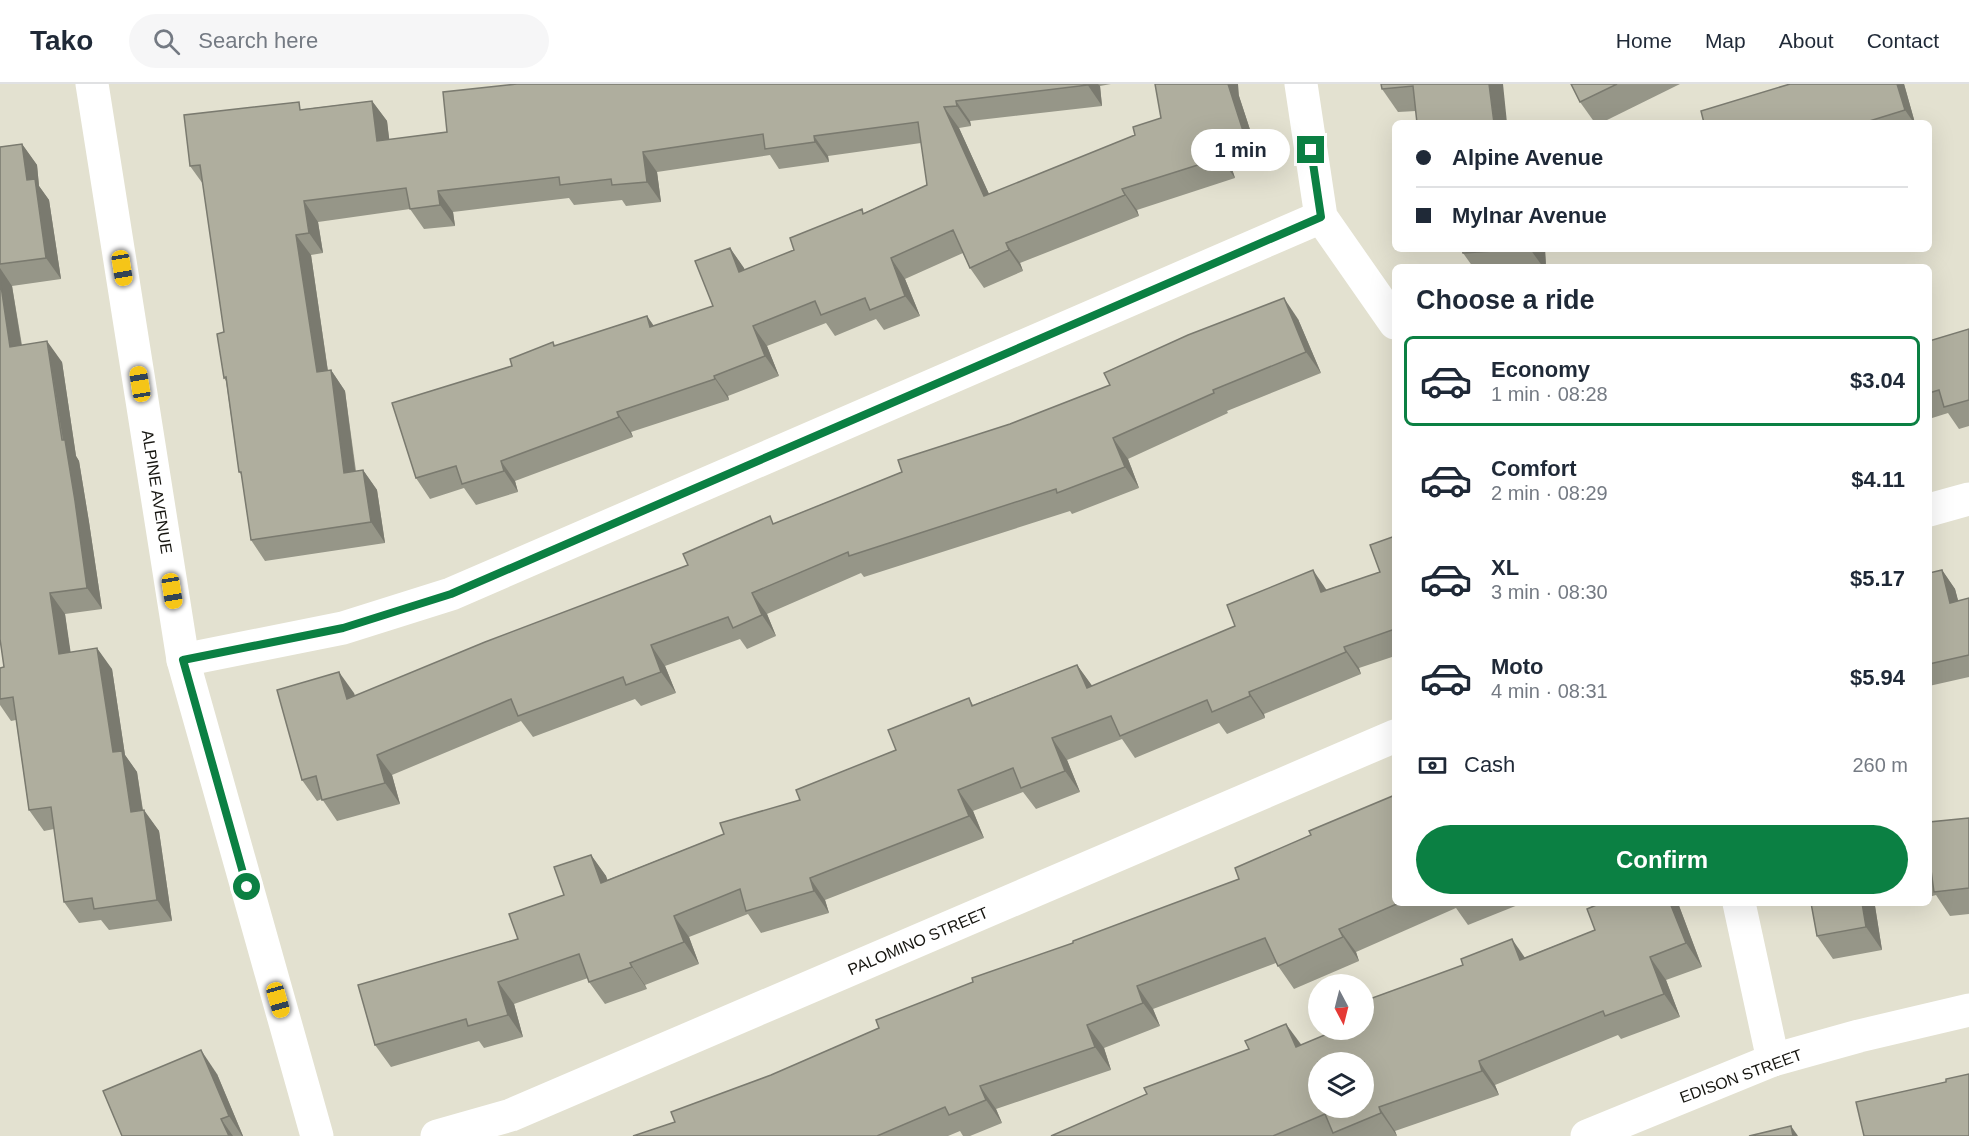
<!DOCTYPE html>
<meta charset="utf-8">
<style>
body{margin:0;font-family:Helvetica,sans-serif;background:#f6f6f7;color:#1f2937;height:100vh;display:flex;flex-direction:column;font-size:22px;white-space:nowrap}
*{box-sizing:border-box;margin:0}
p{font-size:20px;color:#747a83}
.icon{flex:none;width:33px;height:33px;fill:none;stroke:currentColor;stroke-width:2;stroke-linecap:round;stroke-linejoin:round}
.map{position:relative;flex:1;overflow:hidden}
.side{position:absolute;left:1392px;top:180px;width:540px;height:642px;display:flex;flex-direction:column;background:#fff;border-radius:9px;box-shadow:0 6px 24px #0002}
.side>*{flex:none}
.banner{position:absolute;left:1392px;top:36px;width:540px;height:132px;border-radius:9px;box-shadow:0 6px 24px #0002;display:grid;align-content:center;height:132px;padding:0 24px;background:#fff}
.needle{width:39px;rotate:173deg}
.controls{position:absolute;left:1308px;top:890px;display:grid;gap:12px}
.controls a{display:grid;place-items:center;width:66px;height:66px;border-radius:50%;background:#fff;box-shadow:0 6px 24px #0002;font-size:30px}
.end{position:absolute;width:27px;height:27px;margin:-14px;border:8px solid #0b8043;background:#fff;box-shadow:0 0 0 3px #fff}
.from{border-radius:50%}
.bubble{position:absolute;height:42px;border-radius:21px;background:#fff;box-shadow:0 6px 24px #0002;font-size:20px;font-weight:800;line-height:42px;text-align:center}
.car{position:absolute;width:18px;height:36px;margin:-18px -9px;border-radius:8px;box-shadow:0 0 4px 2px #0007;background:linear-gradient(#f5c518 24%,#345 0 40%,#f5c518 0 76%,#345 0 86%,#f5c518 0)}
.banner b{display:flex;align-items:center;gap:21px;height:57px;font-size:22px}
.banner b+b{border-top:2px solid #e0e1e3}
.banner i{width:15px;height:15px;background:#1f2937}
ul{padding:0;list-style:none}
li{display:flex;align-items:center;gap:18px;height:90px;margin:0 12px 9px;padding:0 12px;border:3px solid transparent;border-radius:9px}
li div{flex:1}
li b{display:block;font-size:22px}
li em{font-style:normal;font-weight:800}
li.selected{border-color:#0b8043}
li>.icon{width:54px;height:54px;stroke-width:1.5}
h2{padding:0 24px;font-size:27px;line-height:72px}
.pay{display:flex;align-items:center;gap:15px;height:66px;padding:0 24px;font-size:22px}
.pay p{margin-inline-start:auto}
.button{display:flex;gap:12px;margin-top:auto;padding:12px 24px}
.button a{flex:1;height:69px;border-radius:36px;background:#0b8043;color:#fff;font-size:24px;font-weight:800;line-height:69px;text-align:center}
header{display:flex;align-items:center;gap:36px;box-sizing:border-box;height:84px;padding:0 30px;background:#fff;border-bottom:2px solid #e0e1e3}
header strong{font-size:28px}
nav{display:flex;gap:33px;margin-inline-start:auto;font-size:21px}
.search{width:420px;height:54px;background:#f6f6f7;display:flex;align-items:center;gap:15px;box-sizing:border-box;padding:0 21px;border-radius:33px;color:#747a83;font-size:22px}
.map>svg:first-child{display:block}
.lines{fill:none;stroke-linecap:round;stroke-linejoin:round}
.street{stroke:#fff;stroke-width:33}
.secondary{stroke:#fff;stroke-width:33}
.wall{fill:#969688}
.shaded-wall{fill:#7a7a6f}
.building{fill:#afae9e;stroke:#7a7a6f;stroke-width:1.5;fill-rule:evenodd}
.route{stroke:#0b8043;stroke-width:8}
.labels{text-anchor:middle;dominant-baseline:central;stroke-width:4.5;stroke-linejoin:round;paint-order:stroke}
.street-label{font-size:16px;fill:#161510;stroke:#fff}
</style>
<header>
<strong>Tako</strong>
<div class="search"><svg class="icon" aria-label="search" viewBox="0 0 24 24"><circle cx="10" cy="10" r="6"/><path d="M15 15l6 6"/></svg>Search here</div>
<nav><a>Home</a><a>Map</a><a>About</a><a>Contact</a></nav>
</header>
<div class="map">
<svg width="1969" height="1052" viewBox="0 0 1969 1052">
<rect width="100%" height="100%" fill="#e3e1d0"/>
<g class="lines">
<g class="street">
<path d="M1301,0L1321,133L1395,239"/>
<path d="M1929,426L1969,415"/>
<path d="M183,576L343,544L451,510L1321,133"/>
<path d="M1739,819L1773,976"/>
<path d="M437,1052L511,1031L1395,652"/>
</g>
<g class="secondary">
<path d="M92,0L183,576L317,1052"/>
<path d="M1587,1052L1773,976L1859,952L1969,926"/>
</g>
</g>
<g class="wall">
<path d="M517,0H1111L1100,2L1102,22L970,37L971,42L959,44L989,110L1239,12L1258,70L1230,79L1235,94L1137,126L1139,132L1020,179L1023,187L984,204L970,184L963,169L905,195L920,232L884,246L876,235L835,252L826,239L767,262L779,292L728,312L729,316L631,348L633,353L515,397L518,408L476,421L464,404L430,415L416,394L512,282L553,258L555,262L647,232L654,242L713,222L730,164L745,186L794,166L864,129L927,101L921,59L828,72L829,78L779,85L770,71L657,88L661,118L626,122L622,116L574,121L569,114L453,128L455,142L424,145L410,125L318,138L323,169L311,171L328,287L331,286L345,307L356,387L363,386L377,406L385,459L265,477L251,456L242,391L239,388L226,297L224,294V248L203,100L190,82L304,25L372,17L387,37L389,56L447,48Z"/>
<path d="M1381,0H1503L1416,27L1398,28L1382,5Z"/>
<path d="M1571,0H1680L1601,39H1595L1580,18Z"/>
<path d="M1904,0L1915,39H1704Z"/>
<path d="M22,60L37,81L39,102L49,116L61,195L12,202L22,261L62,278L76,372L79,377L89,438L102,525L65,530L70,568L112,585L125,671L137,688L143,726L159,747L172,837L109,846L101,836L79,839L64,818L54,745L44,747L29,726L16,636L11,637L0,621V584L4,583L0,555V63Z"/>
<path d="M1462,165H1545L1546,183H1473L1463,169Z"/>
<path d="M1298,235L1321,289L1227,327L1228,329L1128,375L1139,404L1072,430L1070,427L864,493L861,489L767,530L776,552L747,565L740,555L665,582L676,609L641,622L635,615L533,653L521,637L392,691L400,720L337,737L322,715L317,717L302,696L354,609L355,612L688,481L775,439L902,388L1010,340Z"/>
<path d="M1969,245V342L1959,345L1948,329L1929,335V254L1931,257Z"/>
<path d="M1395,452V572L1359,584L1361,590L1264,630L1265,634L1227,650L1219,639L1135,674L1122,655L1067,676L1080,708L1036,725L1023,708L973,727L984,754L825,816L829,829L761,849L748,830L689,853L699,880L645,901L647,905L605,920L589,898L588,894L514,920L523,953L484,964L479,957L391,983L375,961L518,855L564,811L591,771L606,792L607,796L724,750L800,716L896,666L969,614L973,621L1077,581L1092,602L1326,506L1380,488Z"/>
<path d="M1942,486L1955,505L1958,517L1969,514V593L1929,602V489Z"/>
<path d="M1969,734V830L1950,832L1936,811L1929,813V738Z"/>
<path d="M1395,819H1523L1468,841L1456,824L1356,868L1359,877L1294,905L1276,879L1153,925L1160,942L1104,964L1111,986L996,1025L1002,1039L970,1052H963L960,1047L948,1052H633L675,1038L771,991L879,944Z"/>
<path d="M1601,819H1678L1702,883L1666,896L1680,933L1621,955L1618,951L1495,1001L1499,1011L1395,1047L1397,1052H1051L1301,961L1595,846Z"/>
<path d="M1811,819H1893L1875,822L1882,866L1833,875L1817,852Z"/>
<path d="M217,990L243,1052H122Z"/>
</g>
<g class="shaded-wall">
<path d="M1087,0H1098L1100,2L1102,22Z"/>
<path d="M1228,0H1238L1239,12L1258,70L1244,50Z"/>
<path d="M1489,0H1503L1507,39H1494Z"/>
<path d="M1897,0H1904L1915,39H1914L1905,26Z"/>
<path d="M372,17L387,37L392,77L377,57Z"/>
<path d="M956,17L970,37L971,42L957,22Z"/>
<path d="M944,23L959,44L999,132L984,112Z"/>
<path d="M814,52L828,72L829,78L815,58Z"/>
<path d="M1216,59L1230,79L1235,94L1220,74Z"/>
<path d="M22,60L37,81L39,102L49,116L61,195L46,174L27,96Z"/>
<path d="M643,68L657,88L661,118L647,98Z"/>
<path d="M1122,105L1137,126L1139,132L1125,111Z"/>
<path d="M438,107L453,128L455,142L440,121Z"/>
<path d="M304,117L318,138L323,169L309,149Z"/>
<path d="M296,151L311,171L331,309L317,288Z"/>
<path d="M1006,159L1020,179L1023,187L1009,166Z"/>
<path d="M730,164L744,184L753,208L739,188Z"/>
<path d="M1530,165H1545L1546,183H1543Z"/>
<path d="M891,174L905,195L920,232L905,212Z"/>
<path d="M0,184L12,202L25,284L10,263L0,195Z"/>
<path d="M1284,214L1298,235L1321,289L1306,268Z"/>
<path d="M647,232L661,253L650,243Z"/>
<path d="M753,242L767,262L779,292L765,272Z"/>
<path d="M47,257L62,278L76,372L79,377L89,438L102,525L87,504Z"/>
<path d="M331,286L345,307L358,409L344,389Z"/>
<path d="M714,292L728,312L729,316L715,295Z"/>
<path d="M617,328L631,348L633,353L619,333Z"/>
<path d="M1113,354L1128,375L1139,404L1125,383Z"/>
<path d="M501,377L515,397L518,408L504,387Z"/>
<path d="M363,386L377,406L385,459L371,438Z"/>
<path d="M1313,486L1328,508H1321Z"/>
<path d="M1942,486L1955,505L1964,538L1950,519Z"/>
<path d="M50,509L65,530L74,591L59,570Z"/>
<path d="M752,509L767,530L776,552L762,531Z"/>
<path d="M651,561L665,582L676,609L661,588Z"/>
<path d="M1344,563L1359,584L1361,590L1346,568Z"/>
<path d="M97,564L112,585L125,671L137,688L146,749L131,728L113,668Z"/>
<path d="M1077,581L1093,603L1087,604Z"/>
<path d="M339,588L354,609L361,636L347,615Z"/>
<path d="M1249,608L1264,630L1265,634L1250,612Z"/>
<path d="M1052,654L1067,676L1080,708L1065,687Z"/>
<path d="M377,671L392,691L400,720L385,699Z"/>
<path d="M958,706L973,727L984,754L969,732Z"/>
<path d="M144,726L159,747L172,837L157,816Z"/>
<path d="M591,771L606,792L616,820L601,799Z"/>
<path d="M810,794L825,816L829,829L814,807Z"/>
<path d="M1670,819H1678L1702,883L1686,859Z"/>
<path d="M1862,819H1872L1875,822L1882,866L1866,843Z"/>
<path d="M674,832L689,853L699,880L684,858Z"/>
<path d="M1339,845L1356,868L1359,877L1343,853Z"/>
<path d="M1512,855L1528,878L1520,876Z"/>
<path d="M1650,873L1666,896L1680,933L1664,910Z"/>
<path d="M630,879L645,901L647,905L632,883Z"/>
<path d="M498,898L514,920L523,953L508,931Z"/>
<path d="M1137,902L1153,925L1160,942L1143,919Z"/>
<path d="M1286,940L1303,963H1296Z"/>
<path d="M1087,941L1104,964L1111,986L1095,963Z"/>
<path d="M201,966L217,990L243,1052H242L229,1032Z"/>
<path d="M1479,977L1495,1001L1499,1011L1482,987Z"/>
<path d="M980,1002L996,1025L1002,1039L986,1016Z"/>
<path d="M1379,1023L1395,1047L1397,1052L1381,1029Z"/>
<path d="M221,1035L233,1052H229Z"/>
<path d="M1791,1042L1798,1052H1793Z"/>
</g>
<g class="building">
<path d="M517,0H1087L1088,1L956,17L957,22L944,23L984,112L1135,51L1133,43L1161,34L1155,0H1228L1244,50L1216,59L1220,74L1122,105L1125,111L1006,159L1009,166L970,184L953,146L891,174L905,212L870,226L865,214L821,231L815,217L753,242L765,272L714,292L715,295L617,328L619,333L501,377L504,387L462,400L456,382L416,394L392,319L512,282L510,275L553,258L554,262L647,232L650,243L713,222L695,177L730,164L739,188L794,166L790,154L862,125L863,130L927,101L918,38L814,52L815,58L765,65L763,50L643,68L647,98L612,101L611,95L560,101L559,93L438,107L440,121L410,125L406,104L304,117L309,149L296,151L317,288L331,286L344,389L363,386L371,438L251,456L241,388H239L226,293L224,294L217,250L224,248L200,81L190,82L184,31L299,18L300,26L372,17L377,57L447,48L443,8Z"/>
<path d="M1381,0H1489L1494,39H1417L1413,2L1382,5Z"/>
<path d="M1571,0H1617L1580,18Z"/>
<path d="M1790,0H1897L1905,26L1863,39H1704L1701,27Z"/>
<path d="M22,60L27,96L35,95L46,174L0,180V63Z"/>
<path d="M1462,165H1528L1463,169Z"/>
<path d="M0,195L10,263L47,257L62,356H65L75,417L87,504L50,509L59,570L97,564L113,668L122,667L131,728L144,726L157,816L94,825L92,814L64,818L51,723L29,726L13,613L0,615V584L4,583L0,555Z"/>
<path d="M1284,214L1306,268L1213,306L1214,309L1113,354L1125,383L1057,409L1056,405L849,472L848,468L752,509L762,531L733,544L728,533L651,561L661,588L626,601L623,593L518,632L511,615L377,671L385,699L322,716L316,692L302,696L277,606L339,588L347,615L485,558L688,481L683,470L770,432L773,440L902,388L898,376L1010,340L1110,301L1104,289L1188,251Z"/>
<path d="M1969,245V316L1944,323L1939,306L1929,309V257Z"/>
<path d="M1395,452V545L1344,563L1346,568L1249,608L1250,612L1212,628L1207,616L1120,652L1111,632L1052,654L1065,687L1021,704L1013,684L958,706L969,732L810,794L814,807L746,827L740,805L674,832L684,858L630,879L632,883L589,898L579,870L498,898L508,931L468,942L466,935L375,961L358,901L518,855L509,830L564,811L554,783L591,771L601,799L724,750L720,739L800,716L796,706L896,666L888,646L969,614L972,622L1077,581L1087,604L1235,542L1227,521L1313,486L1321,508L1380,488L1370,461Z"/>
<path d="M1942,486L1950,519L1969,514V571L1929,580V489Z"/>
<path d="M1395,711V819H1399L1339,845L1343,853L1278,882L1265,854L1137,902L1143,919L1087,941L1095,963L980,1002L986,1016L949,1031L945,1023L877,1052H633L675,1038L671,1028L771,991L879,944L876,936L973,898L972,894L1073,859V857L1239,795L1235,784L1311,751L1309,747Z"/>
<path d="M1969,734V804L1934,808L1931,786H1929V738Z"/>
<path d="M1601,819H1670L1686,859L1650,873L1664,910L1605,932L1603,927L1479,977L1482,987L1379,1023L1381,1029L1333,1049L1325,1030L1273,1052H1051L1147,1010L1144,1004L1249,965L1245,957L1286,940L1296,963L1339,945H1364V917L1463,881L1461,875L1512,855L1520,876L1595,846L1587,825ZM1318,978H1364V1023H1318Z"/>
<path d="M1811,819H1862L1866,843L1817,852Z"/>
<path d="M201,966L229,1032L221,1035L229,1052H122L103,1007Z"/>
<path d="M1969,990V1052H1864L1856,1018L1946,998V995Z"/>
<path d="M1791,1042L1793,1052H1749Z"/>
</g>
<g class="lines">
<path class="route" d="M247,803L183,576L343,544L451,510L1321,133L1311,66"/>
</g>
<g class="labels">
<g class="street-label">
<text transform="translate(157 408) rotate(81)">ALPINE AVENUE</text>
<text transform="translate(918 857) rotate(-23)">PALOMINO STREET</text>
<text transform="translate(1741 992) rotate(-20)">EDISON STREET</text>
</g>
</g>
</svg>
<div class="controls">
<a><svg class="needle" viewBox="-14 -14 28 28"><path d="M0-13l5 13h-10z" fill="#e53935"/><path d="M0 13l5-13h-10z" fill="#747a83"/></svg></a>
<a><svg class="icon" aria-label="layers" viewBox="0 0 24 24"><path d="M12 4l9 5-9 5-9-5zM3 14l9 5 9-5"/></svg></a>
</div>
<i class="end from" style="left:247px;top:803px"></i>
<i class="end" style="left:1311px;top:66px"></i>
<div class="bubble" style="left:1191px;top:45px;width:99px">1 min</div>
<i class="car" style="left:122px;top:184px;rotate:171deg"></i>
<i class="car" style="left:140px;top:300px;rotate:351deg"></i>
<i class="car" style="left:172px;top:507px;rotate:171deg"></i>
<i class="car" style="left:278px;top:916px;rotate:164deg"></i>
<div class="banner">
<b><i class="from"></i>Alpine Avenue</b>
<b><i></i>Mylnar Avenue</b>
</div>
<section class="side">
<h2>Choose a ride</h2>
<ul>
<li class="selected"><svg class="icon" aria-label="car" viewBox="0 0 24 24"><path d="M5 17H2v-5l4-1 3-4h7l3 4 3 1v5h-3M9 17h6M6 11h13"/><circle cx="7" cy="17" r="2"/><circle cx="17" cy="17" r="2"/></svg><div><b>Economy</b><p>1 min · 08:28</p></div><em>$3.04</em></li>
<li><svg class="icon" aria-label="car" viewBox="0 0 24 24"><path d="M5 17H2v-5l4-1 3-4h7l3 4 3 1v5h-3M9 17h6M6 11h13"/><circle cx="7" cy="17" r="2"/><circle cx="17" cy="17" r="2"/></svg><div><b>Comfort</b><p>2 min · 08:29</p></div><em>$4.11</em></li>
<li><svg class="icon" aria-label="car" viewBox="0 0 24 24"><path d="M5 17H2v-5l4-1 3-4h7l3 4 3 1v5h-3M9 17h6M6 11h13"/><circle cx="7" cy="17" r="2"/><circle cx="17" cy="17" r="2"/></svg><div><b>XL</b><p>3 min · 08:30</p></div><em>$5.17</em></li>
<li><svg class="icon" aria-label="car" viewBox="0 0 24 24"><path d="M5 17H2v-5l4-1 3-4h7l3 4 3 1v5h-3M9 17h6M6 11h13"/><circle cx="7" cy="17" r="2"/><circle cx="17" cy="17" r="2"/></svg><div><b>Moto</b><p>4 min · 08:31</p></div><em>$5.94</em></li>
</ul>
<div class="pay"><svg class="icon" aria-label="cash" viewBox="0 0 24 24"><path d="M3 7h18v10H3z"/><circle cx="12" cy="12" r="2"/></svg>Cash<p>260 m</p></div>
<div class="button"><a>Confirm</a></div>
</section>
</div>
